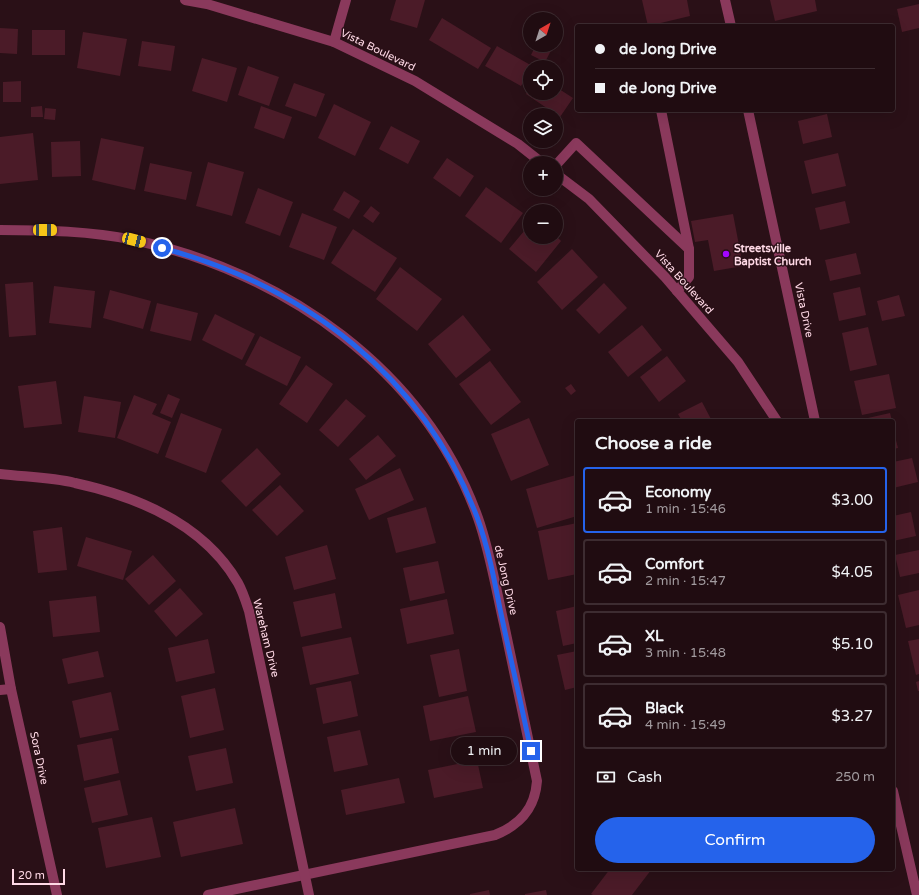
<!DOCTYPE html>
<meta charset="utf-8">
<style>
body{margin:0;font-family:"Varela Round",sans-serif;background:#28151a;color:#f1f3f6;height:100vh;display:flex;flex-direction:column;font-size:15px;white-space:nowrap}
*{box-sizing:border-box;margin:0}
p{font-size:13px;color:#a29b9f}
.icon{flex:none;width:22px;height:22px;fill:none;stroke:currentColor;stroke-width:2;stroke-linecap:round;stroke-linejoin:round}
.map{position:relative;flex:1;overflow:hidden}
.details{position:absolute;left:575px;top:419px;width:320px;height:452px;display:flex;flex-direction:column;background:#200c11;border-radius:4px;box-shadow:0 4px 16px #0002,0 0 0 1px #3d2c31}
.details>*{flex:none}
.banner{position:absolute;left:575px;top:24px;width:320px;height:88px;border-radius:4px;box-shadow:0 4px 16px #0002,0 0 0 1px #3d2c31;display:grid;align-content:center;height:88px;padding:0 20px;background:#200c11}
.needle{width:26px;rotate:39deg}
.tools{position:absolute;left:523px;top:12px;display:grid;gap:8px}
.tools a{display:grid;place-items:center;width:40px;height:40px;border-radius:50%;background:#200c11;box-shadow:0 4px 16px #0002,0 0 0 1px #3d2c31;font-size:20px}
.scale{position:absolute;left:12px;bottom:10px;width:53px;box-sizing:border-box;padding-left:4px;border:2px solid #ffd9e6;border-top:0;font-size:11px;line-height:14px;white-space:nowrap;color:#ffd9e6;-webkit-text-stroke:3px #2a1017;paint-order:stroke}
.end{position:absolute;width:18px;height:18px;margin:-9px;border:5px solid #2563eb;background:#fff;box-shadow:0 0 0 2px #fff}
.from{border-radius:50%}
.bubble{position:absolute;height:28px;border-radius:14px;background:#200c11;box-shadow:0 4px 16px #0002,0 0 0 1px #3d2c31;font-size:13px;font-weight:600;line-height:28px;text-align:center}
.car{position:absolute;width:12px;height:24px;margin:-12px -6px;border-radius:5px;box-shadow:0 0 3px 1px #0007;background:linear-gradient(#f5c518 24%,#345 0 40%,#f5c518 0 76%,#345 0 86%,#f5c518 0)}
.banner b{display:flex;align-items:center;gap:14px;height:38px;font-size:15px}
.banner b+b{border-top:1px solid #3d2c31}
.banner i{width:10px;height:10px;background:#f1f3f6}
ul{padding:0;list-style:none}
li{display:flex;align-items:center;gap:12px;height:66px;margin:0 8px 6px;padding:0 12px;border:2px solid #3d2c31;border-radius:4px}
li div{flex:1}
li b{display:block;font-size:15px}
li em{font-style:normal;font-weight:600}
li.selected{border-color:#2563eb}
li>.icon{width:36px;height:36px;stroke-width:1.5}
h2{padding:0 20px;font-size:18px;line-height:48px}
.pay{display:flex;align-items:center;gap:10px;height:44px;padding:0 20px;font-size:15px}
.pay p{margin-inline-start:auto}
.primary-button{display:flex;gap:8px;margin-top:auto;padding:8px 20px}
.primary-button a{flex:1;height:46px;border-radius:24px;background:#2563eb;color:#fff;font-size:16px;font-weight:600;line-height:46px;text-align:center}
.map>svg:first-child{display:block}
.building{fill:#4b1b28}
.lines{fill:none;stroke-linecap:round;stroke-linejoin:round}
.minor{stroke:#8a395c;stroke-width:10}
.route{stroke:#2563eb;stroke-width:5}
.poi-dot{fill:#a405ff;stroke:#2a1017;stroke-width:1.5}
.labels{text-anchor:middle;dominant-baseline:central;stroke-width:3;stroke-linejoin:round;paint-order:stroke}
.street-label{font-size:11px;fill:#ffd9e6;stroke:#2a1017}
.poi-label{font-size:11px;font-weight:bold;fill:#ffd9e6;stroke:#2a1017;text-anchor:start}
</style>
<div class="map">
<svg width="919" height="895" viewBox="0 0 919 895">
<rect width="100%" height="100%" fill="#2a1017"/>
<g class="building">
<path d="M396,0H425L417,28L390,20Z"/>
<path d="M642,0H687L690,16L648,26Z"/>
<path d="M770,0H815L817,11L775,21Z"/>
<path d="M919,4V28L902,32L897,9Z"/>
<path d="M442,18L491,48L478,69L429,40Z"/>
<path d="M0,28L18,29L17,54L0,53Z"/>
<rect x="32" y="30" width="33" height="25"/>
<path d="M83,32L127,39L120,76L77,68Z"/>
<path d="M142,41L175,46L171,71L138,66Z"/>
<path d="M536,45H554L545,62L531,55Z"/>
<path d="M497,46L534,67H530V72L521,86L485,66Z"/>
<path d="M202,58L237,68L227,102L192,91Z"/>
<path d="M248,66L279,77L269,106L238,95Z"/>
<path d="M21,81V102H3V82Z"/>
<path d="M294,83L325,94L316,117L285,106Z"/>
<path d="M556,87L573,98L560,117L526,94L530,88V93H556Z"/>
<path d="M334,104L371,122L355,156L318,138Z"/>
<path d="M42,106L43,117H31V107Z"/>
<path d="M261,106L292,117L284,139L254,128Z"/>
<path d="M45,108L56,109L55,120L44,119Z"/>
<path d="M827,114L832,137L803,144L798,121Z"/>
<path d="M391,126L420,141L408,164L379,149Z"/>
<path d="M33,133L38,180L0,184V137Z"/>
<path d="M101,138L144,147L135,190L92,180Z"/>
<path d="M80,141L81,176L52,177L51,142Z"/>
<path d="M838,153L846,186L812,194L804,161Z"/>
<path d="M447,158L474,176L460,197L433,178Z"/>
<path d="M208,162L244,172L232,216L196,206Z"/>
<path d="M150,163L192,172L186,200L144,191Z"/>
<path d="M486,187L523,213L501,243L465,216Z"/>
<path d="M258,188L293,202L280,236L245,223Z"/>
<path d="M344,191L360,201L349,219L333,210Z"/>
<path d="M845,201L850,223L820,230L815,208Z"/>
<path d="M371,206L380,213L373,223L363,216Z"/>
<path d="M302,213L337,227L324,260L289,247Z"/>
<path d="M733,214L743,266L714,271L708,240L695,242L691,221Z"/>
<path d="M530,224V237H557L561,241L536,272L509,249Z"/>
<path d="M353,229L397,258L375,292L331,263Z"/>
<path d="M572,249L598,277L562,310L537,282Z"/>
<path d="M856,253L861,274L830,281L825,260Z"/>
<path d="M400,267L442,299L417,331L376,299Z"/>
<path d="M33,282L36,335L9,337L5,284Z"/>
<path d="M604,283L627,308L599,334L576,310Z"/>
<path d="M54,286L95,291L91,328L49,323Z"/>
<path d="M860,287L866,315L839,321L833,293Z"/>
<path d="M110,290L151,301L143,329L103,318Z"/>
<path d="M899,295L905,316L882,321L877,301Z"/>
<path d="M157,303L198,313L191,341L150,331Z"/>
<path d="M215,314L255,334L242,360L202,340Z"/>
<path d="M463,315L491,350L456,378L428,344Z"/>
<path d="M642,325L662,350L628,377L608,352Z"/>
<path d="M868,327L877,365L850,371L842,333Z"/>
<path d="M260,336L301,357L287,386L245,365Z"/>
<path d="M667,356L686,381L659,402L640,377Z"/>
<path d="M490,361L521,402L491,425L459,384Z"/>
<path d="M306,365L333,384L307,423L279,404Z"/>
<path d="M889,374L896,408L862,415L854,381Z"/>
<path d="M56,381L62,424L24,428L18,386Z"/>
<path d="M571,384L576,391L571,395L565,388Z"/>
<path d="M168,394L180,399L172,418L160,413Z"/>
<path d="M134,395L157,404L152,414L171,422L158,454L117,438Z"/>
<path d="M84,396L121,402L115,438L78,432Z"/>
<path d="M346,399L366,416L338,447L319,430Z"/>
<path d="M702,402L712,421H682L678,414Z"/>
<path d="M181,413L222,429L206,473L165,457Z"/>
<path d="M890,413L892,421H859V420Z"/>
<path d="M529,418L549,465L511,481L491,434Z"/>
<path d="M893,429L898,448L893,449Z"/>
<path d="M378,435L396,456L366,480L349,459Z"/>
<path d="M257,448L281,474L246,507L221,481Z"/>
<path d="M912,458L918,482L893,488V462Z"/>
<path d="M400,468L414,500L369,520L355,489Z"/>
<path d="M576,475L577,516L537,528L526,489Z"/>
<path d="M280,485L304,511L277,536L252,510Z"/>
<path d="M426,507L436,543L396,553L387,518Z"/>
<path d="M911,512L916,536L893,541V516Z"/>
<path d="M577,523V574L548,580L538,531Z"/>
<path d="M62,527L67,570L38,573L33,531Z"/>
<path d="M86,537L132,551L123,580L77,566Z"/>
<path d="M327,545L336,579L294,590L285,557Z"/>
<path d="M919,550V573L900,577L895,555Z"/>
<path d="M153,555L176,581L149,605L125,579Z"/>
<path d="M438,561L445,593L410,601L403,568Z"/>
<path d="M180,588L203,614L176,637L154,611Z"/>
<path d="M919,590V625L906,628L898,595Z"/>
<path d="M335,593L342,628L301,637L293,602Z"/>
<path d="M96,596L100,632L53,637L49,601Z"/>
<path d="M447,599L454,634L407,644L400,609Z"/>
<path d="M577,606V643L563,646L556,611Z"/>
<path d="M351,637L359,674L310,685L302,647Z"/>
<path d="M208,639L215,673L176,682L168,648Z"/>
<path d="M919,639V674L916,675L908,641Z"/>
<path d="M459,649L467,691L439,697L430,655Z"/>
<path d="M98,651L104,677L68,684L62,659Z"/>
<path d="M577,651V687L565,690L557,655Z"/>
<path d="M351,681L358,716L323,724L316,688Z"/>
<path d="M919,681V691H918L916,682Z"/>
<path d="M215,688L224,730L190,738L181,696Z"/>
<path d="M111,692L119,730L80,738L72,701Z"/>
<path d="M468,696L476,732L430,741L423,706Z"/>
<path d="M360,730L368,765L334,772L327,737Z"/>
<path d="M112,738L119,773L84,781L77,745Z"/>
<path d="M226,748L233,783L196,791L188,756Z"/>
<path d="M477,760L483,788L434,798L428,770Z"/>
<path d="M399,778L405,803L346,815L341,790Z"/>
<path d="M120,780L128,815L92,823L84,788Z"/>
<path d="M235,808L243,844L181,857L173,822Z"/>
<path d="M152,817L161,857L106,868L98,828Z"/>
<path d="M610,869H649L651,870L632,895H593L591,894Z"/>
<path d="M489,890L490,895H470V894Z"/>
<path d="M546,890L547,895H525V894Z"/>
</g>
<g class="lines">
<g class="minor">
<path d="M185,0L207,4L334,42L415,81L518,144L542,163"/>
<path d="M725,0L731,26"/>
<path d="M334,42L346,0"/>
<path d="M661,110L689,249"/>
<path d="M748,110L815,421"/>
<path d="M556,165L576,143L689,249V277L677,291"/>
<path d="M556,174L589,199L665,277L738,362L777,421"/>
<path d="M0,230C45,230 90,231 134,240C284,272 425,370 478,518C490,552 496,589 504,624C515,676 526,729 537,781C535,809 520,825 495,835L208,895"/>
<path d="M0,474C25,477 51,477 75,483C139,497 204,524 238,583C243,592 246,602 249,611L309,895"/>
<path d="M0,627L11,689L57,895"/>
<path d="M0,690L11,689"/>
<path d="M893,791L917,895"/>
</g>
</g>
<g class="lines">
<path class="route" d="M162,248C305,286 424,377 477,517C488,547 494,578 500,609C510,656 521,703 531,751"/>
</g>
<circle class="poi-dot" cx="726" cy="254" r="4"/>
<g class="labels">
<g class="street-label">
<text transform="translate(378 50) rotate(26)">Vista Boulevard</text>
<text transform="translate(684 282) rotate(48)">Vista Boulevard</text>
<text transform="translate(804 310) rotate(78)">Vista Drive</text>
<text transform="translate(506 580) rotate(77)">de Jong Drive</text>
<text transform="translate(266 638) rotate(76)">Wareham Drive</text>
<text transform="translate(39 758) rotate(78)">Sora Drive</text>
</g>
<g class="poi-label">
<text x="734" y="248">Streetsville<tspan x="734" dy="13">Baptist Church</tspan></text>
</g>
</g>
</svg>
<div class="tools">
<a><svg class="needle" viewBox="-14 -14 28 28"><path d="M0-13l5 13h-10z" fill="#e53935"/><path d="M0 13l5-13h-10z" fill="#a29b9f"/></svg></a>
<a><svg class="icon" aria-label="locate" viewBox="0 0 24 24"><circle cx="12" cy="12" r="6"/><path d="M12 2v4M12 18v4M2 12h4M18 12h4"/></svg></a>
<a><svg class="icon" aria-label="layers" viewBox="0 0 24 24"><path d="M12 4l9 5-9 5-9-5zM3 14l9 5 9-5"/></svg></a>
<a>+</a>
<a>−</a>
</div>
<div class="scale">20 m</div>
<i class="end from" style="left:162px;top:248px"></i>
<i class="end" style="left:531px;top:751px"></i>
<div class="bubble" style="left:451px;top:737px;width:66px">1 min</div>
<i class="car" style="left:45px;top:230px;rotate:90deg"></i>
<i class="car" style="left:134px;top:240px;rotate:105deg"></i>
<div class="banner">
<b><i class="from"></i>de Jong Drive</b>
<b><i></i>de Jong Drive</b>
</div>
<section class="details">
<h2>Choose a ride</h2>
<ul>
<li class="selected"><svg class="icon" aria-label="car" viewBox="0 0 24 24"><path d="M5 17H2v-5l4-1 3-4h7l3 4 3 1v5h-3M9 17h6M6 11h13"/><circle cx="7" cy="17" r="2"/><circle cx="17" cy="17" r="2"/></svg><div><b>Economy</b><p>1 min · 15:46</p></div><em>$3.00</em></li>
<li><svg class="icon" aria-label="car" viewBox="0 0 24 24"><path d="M5 17H2v-5l4-1 3-4h7l3 4 3 1v5h-3M9 17h6M6 11h13"/><circle cx="7" cy="17" r="2"/><circle cx="17" cy="17" r="2"/></svg><div><b>Comfort</b><p>2 min · 15:47</p></div><em>$4.05</em></li>
<li><svg class="icon" aria-label="car" viewBox="0 0 24 24"><path d="M5 17H2v-5l4-1 3-4h7l3 4 3 1v5h-3M9 17h6M6 11h13"/><circle cx="7" cy="17" r="2"/><circle cx="17" cy="17" r="2"/></svg><div><b>XL</b><p>3 min · 15:48</p></div><em>$5.10</em></li>
<li><svg class="icon" aria-label="car" viewBox="0 0 24 24"><path d="M5 17H2v-5l4-1 3-4h7l3 4 3 1v5h-3M9 17h6M6 11h13"/><circle cx="7" cy="17" r="2"/><circle cx="17" cy="17" r="2"/></svg><div><b>Black</b><p>4 min · 15:49</p></div><em>$3.27</em></li>
</ul>
<div class="pay"><svg class="icon" aria-label="cash" viewBox="0 0 24 24"><path d="M3 7h18v10H3z"/><circle cx="12" cy="12" r="2"/></svg>Cash<p>250 m</p></div>
<div class="primary-button"><a>Confirm</a></div>
</section>
</div>
